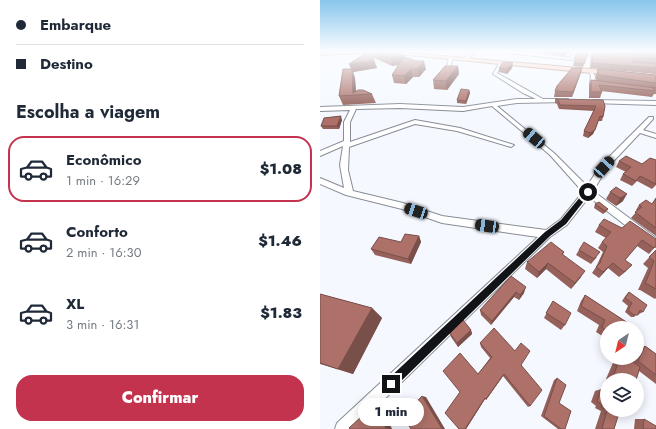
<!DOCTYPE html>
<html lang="pt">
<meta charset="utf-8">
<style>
body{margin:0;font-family:Jost,sans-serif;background:#f6f6f7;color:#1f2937;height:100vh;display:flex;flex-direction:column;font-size:15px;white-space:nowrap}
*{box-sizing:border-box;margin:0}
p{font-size:13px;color:#747a83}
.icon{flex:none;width:22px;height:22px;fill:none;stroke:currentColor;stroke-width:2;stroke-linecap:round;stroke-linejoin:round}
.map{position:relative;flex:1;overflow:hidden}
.side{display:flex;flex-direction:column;background:#fff;width:320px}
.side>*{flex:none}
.hud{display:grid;align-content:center;height:88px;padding:0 16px;background:#fff}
.needle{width:26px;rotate:215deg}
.tools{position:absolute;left:280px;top:321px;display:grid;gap:8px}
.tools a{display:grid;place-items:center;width:44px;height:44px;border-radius:50%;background:#fff;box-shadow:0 2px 10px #0003;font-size:20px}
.end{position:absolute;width:18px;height:18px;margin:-9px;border:5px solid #111316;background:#fff;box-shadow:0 0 0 2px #fff}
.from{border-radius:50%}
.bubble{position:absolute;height:28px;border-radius:14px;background:#fff;box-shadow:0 2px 10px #0003;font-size:13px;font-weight:800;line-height:28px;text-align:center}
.car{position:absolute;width:12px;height:24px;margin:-12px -6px;border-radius:5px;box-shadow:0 0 3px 1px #0007;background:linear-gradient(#222 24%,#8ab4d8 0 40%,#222 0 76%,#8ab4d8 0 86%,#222 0)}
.hud b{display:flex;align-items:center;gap:14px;height:38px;font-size:15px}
.hud b+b{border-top:1px solid #e0e1e3}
.hud i{width:10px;height:10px;background:#1f2937}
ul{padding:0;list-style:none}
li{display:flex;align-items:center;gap:12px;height:66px;margin:0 8px 6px;padding:0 8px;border:2px solid transparent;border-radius:16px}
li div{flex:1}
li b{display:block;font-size:15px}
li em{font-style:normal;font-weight:800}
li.on{border-color:#c4334d}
li>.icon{width:36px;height:36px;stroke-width:1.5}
h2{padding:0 16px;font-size:18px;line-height:48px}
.cta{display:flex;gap:8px;margin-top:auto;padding:8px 16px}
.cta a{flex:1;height:46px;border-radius:16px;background:#c4334d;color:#fff;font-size:16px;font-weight:800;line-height:46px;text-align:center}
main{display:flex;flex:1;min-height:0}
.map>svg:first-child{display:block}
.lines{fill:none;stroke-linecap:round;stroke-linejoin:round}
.minor-casing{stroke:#888d96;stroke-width:2}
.major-casing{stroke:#ac8171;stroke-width:2}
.minor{fill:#fff;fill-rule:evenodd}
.major{fill:#ffd7c7;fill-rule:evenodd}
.wall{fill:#95615a}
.shaded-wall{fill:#794f4a}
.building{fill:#ad7169;stroke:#794f4a}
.route{fill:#111316}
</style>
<main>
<section class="side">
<div class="hud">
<b><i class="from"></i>Embarque</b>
<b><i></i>Destino</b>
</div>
<h2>Escolha a viagem</h2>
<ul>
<li class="on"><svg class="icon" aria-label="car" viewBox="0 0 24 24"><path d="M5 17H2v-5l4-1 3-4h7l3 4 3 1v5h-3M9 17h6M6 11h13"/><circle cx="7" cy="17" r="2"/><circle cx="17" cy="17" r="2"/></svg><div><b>Econômico</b><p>1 min · 16:29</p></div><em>$1.08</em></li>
<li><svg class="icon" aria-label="car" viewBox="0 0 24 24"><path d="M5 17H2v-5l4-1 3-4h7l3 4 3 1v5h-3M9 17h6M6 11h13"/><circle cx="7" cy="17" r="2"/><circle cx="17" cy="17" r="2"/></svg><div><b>Conforto</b><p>2 min · 16:30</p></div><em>$1.46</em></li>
<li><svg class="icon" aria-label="car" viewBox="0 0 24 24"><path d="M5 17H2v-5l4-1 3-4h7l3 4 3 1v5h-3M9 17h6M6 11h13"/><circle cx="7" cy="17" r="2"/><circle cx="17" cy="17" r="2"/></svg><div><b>XL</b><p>3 min · 16:31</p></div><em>$1.83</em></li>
</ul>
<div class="cta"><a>Confirmar</a></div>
</section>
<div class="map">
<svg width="336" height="429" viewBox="0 0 336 429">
<rect width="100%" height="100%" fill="#f5f9ff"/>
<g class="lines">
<defs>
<g id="minor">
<path d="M9,51H13L5,55V53Z"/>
<path d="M153,51H157L146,60H144V58Z"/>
<path d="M189,51L218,53L219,51H223L221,54L251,58L253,51L285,54L283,55L256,53L252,60L188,53Z"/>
<path d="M131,57L133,58L129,72L125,73L129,58Z"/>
<path d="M180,62L183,63L177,73L223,99H248L249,100L246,102L197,103L177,106L234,153L267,186L281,165L329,117H333V119L323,130L336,134V138L320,133L287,168L273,191L336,238V247L332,246L269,197L247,225L230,237L34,429H15L17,423L218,237L122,223L82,209L26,195L0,184V178L24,188L20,165L23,146L0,156V151L24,141V122L30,110L0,111V107L80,104L143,107L197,99H216L203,93L173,74ZM172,106L230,155L263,192L241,219L226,230L122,216L83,203L33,191L28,170L29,147L95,124L137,131L191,147L194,145L140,128L95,120L30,142V122L36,109L80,108L143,111Z"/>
<path d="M271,70L275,76L274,82L283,83V85L270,84L271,76L269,71Z"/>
<path d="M273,100L336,101V105L271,103L270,102Z"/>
</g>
<path id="major" d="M44,51L78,52L292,71L295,73L292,75L78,54L44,53L0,55V53Z"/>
</defs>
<use href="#minor" class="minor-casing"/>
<use href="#major" class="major-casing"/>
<use href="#minor" class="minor"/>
<use href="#major" class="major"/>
</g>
<g class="wall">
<path d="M45,51H70L85,58L106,69L99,77H93L86,84L74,83L72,75L78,65L72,66L52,57L54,60L57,68L33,72L35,78L36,91L52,94L56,103L23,105L19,96L31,69L46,53Z"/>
<path d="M114,51H131L127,53Z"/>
<path d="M224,51H251L244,56L224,53Z"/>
<path d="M273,51L321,55L272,51H336V74L270,68L271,56Z"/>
<path d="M268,53L263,67L253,66L254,63Z"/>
<path d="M193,63L192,68L187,74L179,72V68Z"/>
<path d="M138,66L139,74L127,90L114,89L113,80Z"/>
<path d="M262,68L252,97H234L235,91Z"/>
<path d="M278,69L336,75V94H334L332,97L281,91L282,92L280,98H269V85L271,80H276V75Z"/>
<path d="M149,90L150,93L146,104L137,103V100Z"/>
<path d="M235,99L283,100V117L282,121H278L273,134L268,138L263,136L264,131L274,111L239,109L237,104L235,103Z"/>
<path d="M22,120L19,129H3L1,126Z"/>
<path d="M336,160V185L332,189L317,181L312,186L300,180L303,174L306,172L296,167L299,161L322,164Z"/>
<path d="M296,187L303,201L296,206L286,199L290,192Z"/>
<path d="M336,198V236L311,218L317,211L316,210L319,205L332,204Z"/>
<path d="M275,204L288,209L286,212L283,214L274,208Z"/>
<path d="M279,225L302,228L336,246L329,254L317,246L305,260L306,271L299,277L288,268L279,278L272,273L276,267L283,252L278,248L282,242L286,238L275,232Z"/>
<path d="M99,236L101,242L91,264L55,255L51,249L81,242Z"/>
<path d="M259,250L277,257L271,264L256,255Z"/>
<path d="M336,250V298L335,299L320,290H318L328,268L323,264Z"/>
<path d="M244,252L243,255L261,277L251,289L226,269L217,278L205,269L207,262Z"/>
<path d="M191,276L204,293L199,300L194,297L171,325L161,315L160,310Z"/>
<path d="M309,292L323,312L319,314L318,313L314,317H311L305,312L308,306L302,301L306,295Z"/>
<path d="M0,294L52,308L62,318L33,374L0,364Z"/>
<path d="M265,295L311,325L287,328V339L276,332L279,325L257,311L261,301Z"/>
<path d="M233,301L245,325L241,330L224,318Z"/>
<path d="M151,330L152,334L138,347L131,337L129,332Z"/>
<path d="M160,343L201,366L210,406L208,407L183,376L166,400L165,399L146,429H139L158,374L170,358L161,347Z"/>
<path d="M325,346L336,354V384L319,371L316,380H287L286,379L295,358H308L312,361L313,358H317V349Z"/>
<path d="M237,378L239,403L245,429H238L221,416L234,380Z"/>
<path d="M281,389L294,429H275L281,411L275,408L276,406L271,402L275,391Z"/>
<path d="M315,419H324L336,429H314Z"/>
</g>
<g class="shaded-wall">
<path d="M127,51H131L127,53Z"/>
<path d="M245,51H251L244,56Z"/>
<path d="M85,56L86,64L72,66L70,58Z"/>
<path d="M54,60L57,68L33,72L35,78L36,95L33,93L32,72L29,64Z"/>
<path d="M104,61L106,69L99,77L97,69Z"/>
<path d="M193,63L192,68L187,74V69Z"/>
<path d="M138,66L139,74L127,90L126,81Z"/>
<path d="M262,68L261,73L252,97L253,92Z"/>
<path d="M91,69L93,77L86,84L84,76Z"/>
<path d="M149,90L150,93L146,104V101Z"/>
<path d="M21,116L22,120L19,129L17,126Z"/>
<path d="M275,130L273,134L268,138L270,133Z"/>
<path d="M307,194L303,201L296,206L300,198Z"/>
<path d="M99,236L101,242L91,264L88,259Z"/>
<path d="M228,263L226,269L217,278L219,272Z"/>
<path d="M293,263L288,268L279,278L283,272Z"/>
<path d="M312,265L306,271L299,277L304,272Z"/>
<path d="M265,271L261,277L251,289L255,283Z"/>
<path d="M206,287L204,293L199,300L200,295Z"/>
<path d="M196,292L194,297L171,325L172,321Z"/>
<path d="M52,308L62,318L33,374L18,369Z"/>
<path d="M151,330L152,334L138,347L137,343Z"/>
<path d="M184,374L183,376L166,400V399Z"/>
<path d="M102,396L106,397L125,429H122Z"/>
<path d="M165,398V399L146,429H145Z"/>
<path d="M55,404L62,405L72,429H66Z"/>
</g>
<g class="building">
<path d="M49,51L54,60L29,64Z"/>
<path d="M52,51H70L85,56L70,58Z"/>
<path d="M273,51L336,56V59L313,58L312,60L313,62L336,64V68L272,63Z"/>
<path d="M325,51H336V52Z"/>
<path d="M257,52L268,53L264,64L254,63Z"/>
<path d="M86,57L96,61H104L97,69H91L84,76L72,75L82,60Z"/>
<path d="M183,62L193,63L187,69L179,68Z"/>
<path d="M125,66H138L126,81L113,80Z"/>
<path d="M252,68H262L253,92L235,91L237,86Z"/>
<path d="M23,69H32L33,93L38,90H43L52,94L19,96Z"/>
<path d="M278,69L336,75V83L278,75Z"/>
<path d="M271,80L336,88L332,87L335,91L279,85L282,92H271Z"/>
<path d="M141,89L149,90L146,101L137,100Z"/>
<path d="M235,99L283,100L285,106L283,117L280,116L275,130L270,133L264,131L276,106L240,105L238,99Z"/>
<path d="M21,116L17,126H1L4,118Z"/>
<path d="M306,156L322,164L330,158L336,160V184L320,176L316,181L303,174L311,167L299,161Z"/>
<path d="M296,187L307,194L300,198L290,192Z"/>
<path d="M336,198V228L315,212L322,207L319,205L326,200L332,204Z"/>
<path d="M279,202L288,209L285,211L275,204Z"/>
<path d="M284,219L302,228L310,221L336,239V246L334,248L322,240L305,260L312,265L304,272L293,263L283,272L276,267L281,262H280L287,246L282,242L291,232L279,225Z"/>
<path d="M85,234L99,236L88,259L51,249L59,237L81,242Z"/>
<path d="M231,242L244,252L242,254L265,271L255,283L228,263L219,272L207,262Z"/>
<path d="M264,242L280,252L274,259L259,250Z"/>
<path d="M336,250V289L327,284H325L334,261L329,257Z"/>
<path d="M191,276L206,287L200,295L196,292L172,321L160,310Z"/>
<path d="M309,292L327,305L323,312L320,310L318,315H314L308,310L312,303L305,298Z"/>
<path d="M0,294L52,308L18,369L0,363Z"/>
<path d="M265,295L311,325L310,328H287V331L282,327L285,320L261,306Z"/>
<path d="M233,301L251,313L245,325L226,313Z"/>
<path d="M143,320L151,330L137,343L129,332Z"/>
<path d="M174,328L195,351L201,343L210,351L201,365L222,390L210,406L184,374L166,399L165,398L145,429H139L125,413L140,392L123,371L140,353L158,374L172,357L160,343Z"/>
<path d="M325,346L336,354V375L318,361Z"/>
<path d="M300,358H308L320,367L316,380H309L305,377L303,380H296L293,377Z"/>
<path d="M237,378L246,385L239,403L251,411L245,429H241L224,416Z"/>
<path d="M281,389L287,394V410H300L294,429H282L287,410L281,407L282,405L277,401Z"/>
<path d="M102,396L122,429H91L83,416Z"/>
<path d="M55,404L66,429H30L29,428Z"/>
<path d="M324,419L336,426V429H323Z"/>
</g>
<linearGradient id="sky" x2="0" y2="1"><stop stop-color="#87c6ec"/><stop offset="0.46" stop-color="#fafcff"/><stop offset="1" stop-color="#fafcff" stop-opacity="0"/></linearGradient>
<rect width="336" height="111" fill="url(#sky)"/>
<path class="route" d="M266,190L271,192L246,224L230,236L75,387L71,389L67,387L66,384L67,380L225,232L241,220Z"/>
</svg>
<div class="tools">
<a><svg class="needle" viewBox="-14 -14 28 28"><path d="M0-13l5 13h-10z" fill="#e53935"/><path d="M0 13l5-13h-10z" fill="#747a83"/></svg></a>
<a><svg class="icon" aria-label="layers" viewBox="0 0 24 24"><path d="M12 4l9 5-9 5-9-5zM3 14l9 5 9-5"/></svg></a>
</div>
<i class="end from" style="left:268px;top:192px"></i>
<i class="end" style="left:71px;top:384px"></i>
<div class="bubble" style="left:38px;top:398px;width:66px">1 min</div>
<i class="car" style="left:214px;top:138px;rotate:310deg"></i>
<i class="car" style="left:284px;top:167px;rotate:42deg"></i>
<i class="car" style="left:96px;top:211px;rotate:288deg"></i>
<i class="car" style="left:167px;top:226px;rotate:278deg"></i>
</div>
</main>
